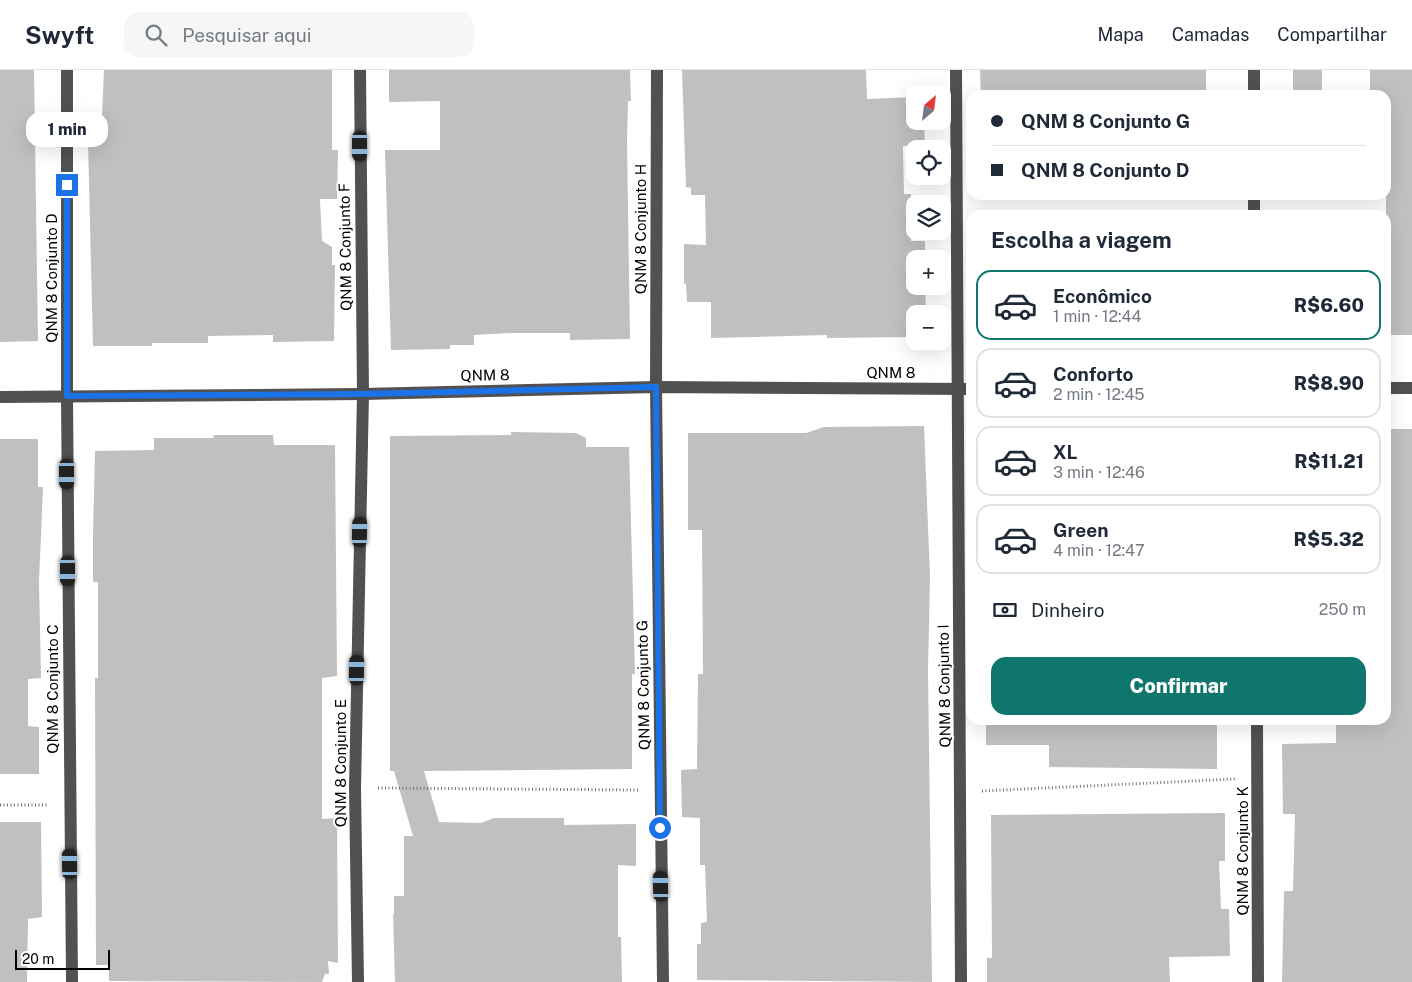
<!DOCTYPE html>
<html lang="pt">
<meta charset="utf-8">
<style>
body{margin:0;font-family:"Public Sans",sans-serif;background:#f6f6f7;color:#1f2937;height:100vh;display:flex;flex-direction:column;font-size:19px;white-space:nowrap}
*{box-sizing:border-box;margin:0}
p{font-size:16px;color:#747a83}
.icon{flex:none;width:28px;height:28px;fill:none;stroke:currentColor;stroke-width:2;stroke-linecap:round;stroke-linejoin:round}
.map{position:relative;flex:1;overflow:hidden}
.sheet{position:absolute;left:966px;top:140px;width:425px;height:515px;display:flex;flex-direction:column;background:#fff;border-radius:15px;box-shadow:0 5px 20px #0002}
.sheet>*{flex:none}
.guide{position:absolute;left:966px;top:20px;width:425px;height:110px;border-radius:15px;box-shadow:0 5px 20px #0002;display:grid;align-content:center;height:110px;padding:0 25px;background:#fff}
.needle{width:32px;rotate:28deg}
.tools{position:absolute;left:906px;top:15px;display:grid;gap:10px}
.tools a{display:grid;place-items:center;width:45px;height:45px;border-radius:10px;background:#fff;box-shadow:0 5px 20px #0002;font-size:25px}
.scale{position:absolute;left:15px;bottom:12px;width:95px;box-sizing:border-box;padding-left:5px;border:2px solid #000;border-top:0;font-size:14px;line-height:18px;white-space:nowrap;color:#000;-webkit-text-stroke:4px #fff;paint-order:stroke}
.end{position:absolute;width:22px;height:22px;margin:-11px;border:6px solid #1a73e8;background:#fff;box-shadow:0 0 0 2px #fff}
.from{border-radius:50%}
.bubble{position:absolute;height:35px;border-radius:15px;background:#fff;box-shadow:0 5px 20px #0002;font-size:16px;font-weight:800;line-height:35px;text-align:center}
.car{position:absolute;width:15px;height:30px;margin:-15px -8px;border-radius:6px;box-shadow:0 0 4px 1px #0007;background:linear-gradient(#222 24%,#8ab4d8 0 40%,#222 0 76%,#8ab4d8 0 86%,#222 0)}
.guide b{display:flex;align-items:center;gap:18px;height:48px;font-size:19px}
.guide b+b{border-top:1px solid #e0e1e3}
.guide i{width:12px;height:12px;background:#1f2937}
ul{padding:0;list-style:none}
li{display:flex;align-items:center;gap:15px;height:70px;margin:0 10px 8px;padding:0 15px;border:2px solid #e0e1e3;border-radius:15px}
li div{flex:1}
li b{display:block;font-size:19px}
li em{font-style:normal;font-weight:800}
li.selected{border-color:#0f766e}
li>.icon{width:45px;height:45px;stroke-width:1.5}
h2{padding:0 25px;font-size:22px;line-height:60px}
.pay{display:flex;align-items:center;gap:12px;height:55px;padding:0 25px;font-size:19px}
.pay p{margin-inline-start:auto}
.cta{display:flex;gap:10px;margin-top:auto;padding:10px 25px}
.cta a{flex:1;height:58px;border-radius:15px;background:#0f766e;color:#fff;font-size:20px;font-weight:800;line-height:58px;text-align:center}
header{display:flex;align-items:center;gap:30px;box-sizing:border-box;height:70px;padding:0 25px;background:#fff;border-bottom:1px solid #e0e1e3}
header strong{font-size:24px}
nav{display:flex;gap:28px;margin-inline-start:auto;font-size:18px}
.search{width:350px;height:45px;background:#f6f6f7;display:flex;align-items:center;gap:12px;box-sizing:border-box;padding:0 18px;border-radius:15px;color:#747a83;font-size:19px}
.map>svg:first-child{display:block}
.building{fill:#c0c0c0}
.lines{fill:none;stroke-linecap:round;stroke-linejoin:round}
.path{stroke:#737373;stroke-width:3;stroke-dasharray:1 2.5;stroke-linecap:butt}
.minor{stroke:#515151;stroke-width:12}
.route{stroke:#1a73e8;stroke-width:6}
.labels{text-anchor:middle;dominant-baseline:central;stroke-width:4;stroke-linejoin:round;paint-order:stroke}
.street-label{font-size:15px;fill:#000;stroke:#fff}
</style>
<header>
<strong>Swyft</strong>
<div class="search"><svg class="icon" aria-label="search" viewBox="0 0 24 24"><circle cx="10" cy="10" r="6"/><path d="M15 15l6 6"/></svg>Pesquisar aqui</div>
<nav><a>Mapa</a><a>Camadas</a><a>Compartilhar</a></nav>
</header>
<div class="map">
<svg width="1412" height="912" viewBox="0 0 1412 912">
<rect width="100%" height="100%" fill="#fff"/>
<g class="building">
<path d="M0,0H34L38,271L0,272Z"/>
<path d="M104,0H332V80H338L337,129H320L322,171L332,177V195H335L334,271L273,272V265L208,266V273H152V276H93L88,73L101,69Z"/>
<path d="M389,0H630L631,31H628L627,71L630,269L570,270V263H511L474,265V275H450V279L391,280L385,80H440V31L389,32Z"/>
<path d="M682,0H866L867,29L913,27L914,51H924L925,76H903L904,124H911V171H925V189H915V216H925L926,244H915V267L827,268V265L711,268V232H687L686,213L684,214V174L706,175L705,125H691V118L686,117Z"/>
<path d="M980,0H1206V25H981Z"/>
<rect x="1293" y="0" width="29" height="25"/>
<path d="M1370,0H1412V265H1386V25H1370Z"/>
<path d="M924,356L930,506L928,601L932,912L697,910V874H701V853L707,852L705,795H700V748L682,747L681,700L697,699L698,604H703L702,460H688V363H806L824,357Z"/>
<path d="M1386,359H1412V912H1282L1284,821H1293L1295,744H1283L1282,674L1336,673V650H1386Z"/>
<path d="M511,362L576,363L586,368V377H629L635,604H632V699L424,701L439,752L481,753L494,748H564V755L636,754V796L618,795V867H621L622,912H395L393,844H394V826H404V766H413L394,701H390V366L511,365Z"/>
<path d="M214,365H273L274,375H335L337,606L322,608V749L337,748L338,893L328,891L329,904H325L322,912L109,911V895H96L95,608H98V512H93V464L95,381L154,380V368H213Z"/>
<path d="M0,369H38V417H43L39,512L41,608L28,609V656L39,657V704H0Z"/>
<path d="M986,650H1217V699L1049,697V675H986Z"/>
<path d="M1225,743V791H1219L1221,839H1229L1230,886L1169,887L1170,912H987V888H992L991,745Z"/>
<path d="M0,752H41L42,847L28,849L27,912H0Z"/>
</g>
<g class="lines">
<g class="path">
<path d="M378,718L639,720"/>
<path d="M982,721L1235,709"/>
<path d="M0,735H49"/>
</g>
<g class="minor">
<path d="M67,0V326L72,912"/>
<path d="M657,0L656,317L663,912"/>
<path d="M956,0L961,912"/>
<path d="M1254,0V25"/>
<path d="M1254,145V125"/>
<path d="M1386,318H1412"/>
<path d="M0,327L363,324L656,317L971,319"/>
<path d="M1257,650L1258,912"/>
<path d="M358,912L355,718L363,324L360,0"/>
</g>
</g>
<g class="lines">
<path class="route" d="M67,115V326L363,324L656,317L660,758"/>
</g>
<g class="labels">
<g class="street-label">
<text transform="translate(640 159) rotate(-90)">QNM 8 Conjunto H</text>
<text transform="translate(345 177) rotate(-91)">QNM 8 Conjunto F</text>
<text transform="translate(51 208) rotate(-90)">QNM 8 Conjunto D</text>
<text x="891" y="302">QNM 8</text>
<text transform="translate(485 305) rotate(-1)">QNM 8</text>
<text transform="translate(643 615) rotate(-91)">QNM 8 Conjunto G</text>
<text transform="translate(944 616) rotate(-91)">QNM 8 Conjunto I</text>
<text transform="translate(52 619) rotate(-90)">QNM 8 Conjunto C</text>
<text transform="translate(340 693) rotate(-90)">QNM 8 Conjunto E</text>
<text transform="translate(1242 781) rotate(-90)">QNM 8 Conjunto K</text>
</g>
</g>
</svg>
<div class="tools">
<a><svg class="needle" viewBox="-14 -14 28 28"><path d="M0-13l5 13h-10z" fill="#e53935"/><path d="M0 13l5-13h-10z" fill="#747a83"/></svg></a>
<a><svg class="icon" aria-label="locate" viewBox="0 0 24 24"><circle cx="12" cy="12" r="6"/><path d="M12 2v4M12 18v4M2 12h4M18 12h4"/></svg></a>
<a><svg class="icon" aria-label="layers" viewBox="0 0 24 24"><path d="M12 4l9 5-9 5-9-5zM3 14l9 5 9-5"/></svg></a>
<a>+</a>
<a>−</a>
</div>
<div class="scale">20 m</div>
<i class="end from" style="left:660px;top:758px"></i>
<i class="end" style="left:67px;top:115px"></i>
<div class="bubble" style="left:26px;top:42px;width:82px">1 min</div>
<i class="car" style="left:360px;top:76px;rotate:180deg"></i>
<i class="car" style="left:67px;top:404px;rotate:180deg"></i>
<i class="car" style="left:360px;top:462px;rotate:1deg"></i>
<i class="car" style="left:68px;top:501px;rotate:180deg"></i>
<i class="car" style="left:357px;top:600px;rotate:1deg"></i>
<i class="car" style="left:70px;top:794px;rotate:359deg"></i>
<i class="car" style="left:661px;top:816px;rotate:359deg"></i>
<div class="guide">
<b><i class="from"></i>QNM 8 Conjunto G</b>
<b><i></i>QNM 8 Conjunto D</b>
</div>
<section class="sheet">
<h2>Escolha a viagem</h2>
<ul>
<li class="selected"><svg class="icon" aria-label="car" viewBox="0 0 24 24"><path d="M5 17H2v-5l4-1 3-4h7l3 4 3 1v5h-3M9 17h6M6 11h13"/><circle cx="7" cy="17" r="2"/><circle cx="17" cy="17" r="2"/></svg><div><b>Econômico</b><p>1 min · 12:44</p></div><em>R$6.60</em></li>
<li><svg class="icon" aria-label="car" viewBox="0 0 24 24"><path d="M5 17H2v-5l4-1 3-4h7l3 4 3 1v5h-3M9 17h6M6 11h13"/><circle cx="7" cy="17" r="2"/><circle cx="17" cy="17" r="2"/></svg><div><b>Conforto</b><p>2 min · 12:45</p></div><em>R$8.90</em></li>
<li><svg class="icon" aria-label="car" viewBox="0 0 24 24"><path d="M5 17H2v-5l4-1 3-4h7l3 4 3 1v5h-3M9 17h6M6 11h13"/><circle cx="7" cy="17" r="2"/><circle cx="17" cy="17" r="2"/></svg><div><b>XL</b><p>3 min · 12:46</p></div><em>R$11.21</em></li>
<li><svg class="icon" aria-label="car" viewBox="0 0 24 24"><path d="M5 17H2v-5l4-1 3-4h7l3 4 3 1v5h-3M9 17h6M6 11h13"/><circle cx="7" cy="17" r="2"/><circle cx="17" cy="17" r="2"/></svg><div><b>Green</b><p>4 min · 12:47</p></div><em>R$5.32</em></li>
</ul>
<div class="pay"><svg class="icon" aria-label="cash" viewBox="0 0 24 24"><path d="M3 7h18v10H3z"/><circle cx="12" cy="12" r="2"/></svg>Dinheiro<p>250 m</p></div>
<div class="cta"><a>Confirmar</a></div>
</section>
</div>
